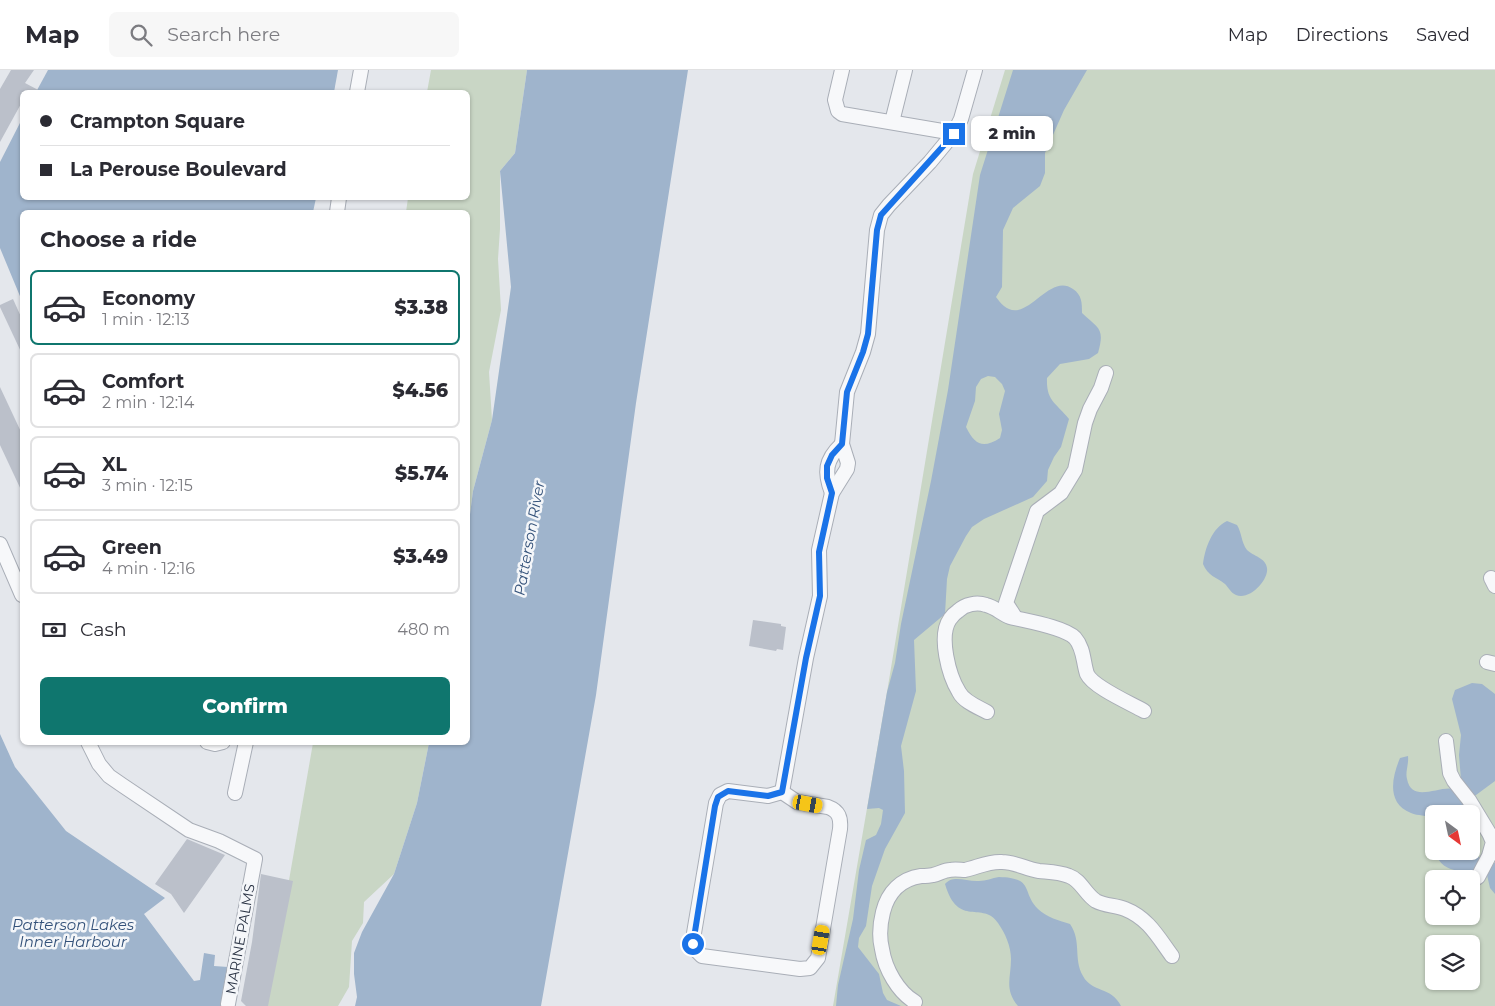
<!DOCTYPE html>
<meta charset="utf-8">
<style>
body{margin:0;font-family:Montserrat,sans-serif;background:#f7f7f7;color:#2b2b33;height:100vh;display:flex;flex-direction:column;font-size:19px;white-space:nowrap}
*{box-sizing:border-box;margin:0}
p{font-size:16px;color:#7c7c81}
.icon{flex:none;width:28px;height:28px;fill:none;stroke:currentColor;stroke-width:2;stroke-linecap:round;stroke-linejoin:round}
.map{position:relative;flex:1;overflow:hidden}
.side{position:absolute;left:20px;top:140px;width:450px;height:535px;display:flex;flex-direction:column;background:#fff;border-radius:8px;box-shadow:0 1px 4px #0004}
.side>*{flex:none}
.guide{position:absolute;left:20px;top:20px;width:450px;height:110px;border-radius:8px;box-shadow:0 1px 4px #0004;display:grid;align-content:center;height:110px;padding:0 20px;background:#fff}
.needle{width:32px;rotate:147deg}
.buttons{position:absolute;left:1425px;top:735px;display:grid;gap:10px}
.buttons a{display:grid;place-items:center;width:55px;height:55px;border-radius:8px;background:#fff;box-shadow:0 1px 4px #0004;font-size:25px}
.end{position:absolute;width:22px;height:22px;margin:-11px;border:6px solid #1a73e8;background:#fff;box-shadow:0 0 0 2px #fff}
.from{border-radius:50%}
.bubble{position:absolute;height:35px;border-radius:8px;background:#fff;box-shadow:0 1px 4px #0004;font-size:16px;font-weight:800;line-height:35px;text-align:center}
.car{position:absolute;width:15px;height:30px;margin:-15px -8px;border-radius:6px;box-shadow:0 0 4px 1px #0007;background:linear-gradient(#f5c518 24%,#345 0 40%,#f5c518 0 76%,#345 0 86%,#f5c518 0)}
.guide b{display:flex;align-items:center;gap:18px;height:48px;font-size:19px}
.guide b+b{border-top:1px solid #e1e1e2}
.guide i{width:12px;height:12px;background:#2b2b33}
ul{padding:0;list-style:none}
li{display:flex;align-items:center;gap:15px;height:75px;margin:0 10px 8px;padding:0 10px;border:2px solid #e1e1e2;border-radius:8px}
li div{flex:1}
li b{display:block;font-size:19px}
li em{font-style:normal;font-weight:800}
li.active{border-color:#0f766e}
li>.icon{width:45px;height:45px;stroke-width:1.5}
h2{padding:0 20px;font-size:22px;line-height:60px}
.pay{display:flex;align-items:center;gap:12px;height:55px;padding:0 20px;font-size:19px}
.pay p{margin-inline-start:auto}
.action{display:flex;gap:10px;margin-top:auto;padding:10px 20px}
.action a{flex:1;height:58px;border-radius:8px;background:#0f766e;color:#fff;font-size:20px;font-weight:800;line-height:58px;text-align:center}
header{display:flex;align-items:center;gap:30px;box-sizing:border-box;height:70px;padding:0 25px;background:#fff;border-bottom:1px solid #e1e1e2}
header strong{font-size:24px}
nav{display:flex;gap:28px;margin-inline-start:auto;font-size:18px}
.search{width:350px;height:45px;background:#f7f7f7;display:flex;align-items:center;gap:12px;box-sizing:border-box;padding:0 18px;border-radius:8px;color:#7c7c81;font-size:19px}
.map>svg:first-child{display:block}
.green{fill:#c9d6c5;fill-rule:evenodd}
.water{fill:#9fb4cc;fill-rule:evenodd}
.building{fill:#bbc0ca}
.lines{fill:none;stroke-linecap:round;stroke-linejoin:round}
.minor-casing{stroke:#a9aeb7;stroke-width:16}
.minor{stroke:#f7f8fa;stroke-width:14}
.route{stroke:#1a73e8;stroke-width:6}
.labels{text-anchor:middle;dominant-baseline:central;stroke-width:5;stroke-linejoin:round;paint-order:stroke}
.street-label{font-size:14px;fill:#2b3445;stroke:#f4f6f9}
.water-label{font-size:15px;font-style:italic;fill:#34527a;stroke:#f4f6f9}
</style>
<header>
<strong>Map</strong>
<div class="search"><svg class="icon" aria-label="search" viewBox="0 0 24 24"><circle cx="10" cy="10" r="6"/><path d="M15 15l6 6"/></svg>Search here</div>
<nav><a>Map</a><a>Directions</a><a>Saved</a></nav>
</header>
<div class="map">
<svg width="1495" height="936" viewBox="0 0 1495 936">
<rect width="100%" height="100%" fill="#e4e7ec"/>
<g class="green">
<path d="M431,0H527L515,83L500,101V159L498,189L501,240L489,302L492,350L473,421L468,460V142H406L408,128H468V22H427Z"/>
<path d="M1005,0H1495V936H833L887,622L973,104ZM1434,744H1471V781H1434ZM1434,809H1471V846H1434ZM1434,874H1471V911H1434Z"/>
<path d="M313,673H429L417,733L394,804L364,832L363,853L352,871L349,917L338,936H267Z"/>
</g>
<g class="water">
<path d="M48,0H338L334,22H36Z"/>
<path d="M527,0H688L636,333L596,625L541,936H355L357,927L354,904V883L362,862L394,804L417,733L429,673L468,672V460L473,421L492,350L511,217L500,101L515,83Z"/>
<path d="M1013,0H1087L1064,40L1045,83V103L1040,116L1013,138L1003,160L1002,217L996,227C1001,234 1008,242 1018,240C1036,236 1054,205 1073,219C1082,225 1082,233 1082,243C1099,259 1105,258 1098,283L1089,289L1060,294L1047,308C1046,332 1057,333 1069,349L1061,377L1054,387L1048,400L1047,411L1033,427L984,449L972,457L966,466L950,496L947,509L945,544L914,570L916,621L901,676L904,701L905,743L885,779L872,816L866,856L859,868L858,877L879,904L883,923L887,930L901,936H836L838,915L853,849L859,800L866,770L876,765L881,754L883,740L879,738L867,739L887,622L895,593L901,554L931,411L948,320L980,105ZM988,306L995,307L1002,314L1005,321L999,344L1002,360L1000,368C983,379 975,375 966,357L975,331L976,317L981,309Z"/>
<path d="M22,49V128H316L313,142H22V231L0,178V92Z"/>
<path d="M1227,451L1237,455C1242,463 1241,472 1247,480C1253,486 1266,488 1267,498C1269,510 1249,531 1236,525C1231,523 1229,518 1225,514C1216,507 1208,506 1203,494C1205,478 1212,458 1227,451Z"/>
<path d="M1472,613L1482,614L1495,624V711L1476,725L1471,726L1466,737V744H1434V748C1426,745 1418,746 1411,743C1386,733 1392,707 1400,688L1408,686C1409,694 1405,702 1407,709C1412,734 1439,715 1454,719L1461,710L1459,685L1461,665L1452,629L1455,620Z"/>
<path d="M0,664L15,697L66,761L165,828L144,844L194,911L200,910L204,883L215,885L214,896L228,897L221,935L223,936H0Z"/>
<path d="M1471,757C1481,775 1466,790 1495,793V824L1490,818L1487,805C1466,797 1445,809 1434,781H1471Z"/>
<path d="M999,807C1035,808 1021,822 1038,839C1046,847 1060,851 1070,854C1082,871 1073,889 1083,906C1092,923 1111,916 1121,936H1018C1004,919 1011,908 1011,889C1011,876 1005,863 998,853C983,830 958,859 945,814C953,804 967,812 979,811C986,811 992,808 999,807Z"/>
</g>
<g class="building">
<path d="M11,0H34L25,13L42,22H22V32L0,72V19Z"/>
<path d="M13,229L22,249V284L0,237V235Z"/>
<path d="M0,317L22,364V422L0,375Z"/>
<path d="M753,550L781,554V556L786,557L783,580L777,579L776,581L749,576Z"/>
<path d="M187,769L225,785L184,843L171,824L155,814Z"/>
<path d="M261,804L293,811L268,936H246L241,931L252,872Z"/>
</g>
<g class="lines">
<defs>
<g id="minor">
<path d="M842,0L835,30L838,41L842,44L954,63"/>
<path d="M357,22L361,0"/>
<path d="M892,52L905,0"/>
<path d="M337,142L339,128"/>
<path d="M832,423C824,402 825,390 842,374"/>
<path d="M0,474L22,525"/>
<path d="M1491,508L1495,516"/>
<path d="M1015,547L1006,533L1037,441L1061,423L1075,400L1085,353L1090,339L1101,318L1106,303"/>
<path d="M1487,592L1495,594"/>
<path d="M987,642C978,637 964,632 959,622C949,606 938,566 950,549C952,546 955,543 958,541C965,534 977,532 986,535C995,537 1002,544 1010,547C1026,551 1064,557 1075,568C1084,578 1083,592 1087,604C1093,617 1130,633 1144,641"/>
<path d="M1446,671L1450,703L1454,711L1469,730L1489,763L1493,772L1489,786L1478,807L1471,811"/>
<path d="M88,672L99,694L109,706L122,715L189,760L219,771L255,789L228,934"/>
<path d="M207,672L215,674L223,672"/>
<path d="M728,721L768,726L782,722L797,732L828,737C839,741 841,748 840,759L818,888L810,898L800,899L702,886L694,878L693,869L716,733L720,725Z"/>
<path d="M782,722L806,588L820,526L819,480L832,423L847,399L848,393L842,374L847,322L863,282L868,264L877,160L881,145L889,135L930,92L954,63L961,49L975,0"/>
<path d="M235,723L246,672"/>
<path d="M915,932C898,922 885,899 882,879C879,867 880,854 883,842C888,822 901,809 921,806C925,806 929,806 933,805C939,804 944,800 950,800C955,799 961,800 965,800C978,797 989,791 1002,792C1015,792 1026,799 1039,801C1049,802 1059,802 1069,806C1081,810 1085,824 1096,831C1105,836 1115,835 1125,839C1148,848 1158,867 1172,886"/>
</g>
</defs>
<use href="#minor" class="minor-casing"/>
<use href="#minor" class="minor"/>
</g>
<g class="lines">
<path class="route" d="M693,874L715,736L718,727L728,721L768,726L782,722L806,588L820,526L819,482L832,423L827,408V396L832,385L842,374L847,322L863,282L868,264L877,160L881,145L954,64"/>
</g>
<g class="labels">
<g class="street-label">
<text transform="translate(240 869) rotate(-80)">MARINE PALMS</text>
</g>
<g class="water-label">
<text transform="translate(529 468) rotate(-80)">Patterson River</text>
<text x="73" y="854">Patterson Lakes<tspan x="73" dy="17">Inner Harbour</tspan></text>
</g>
</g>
</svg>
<div class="buttons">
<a><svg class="needle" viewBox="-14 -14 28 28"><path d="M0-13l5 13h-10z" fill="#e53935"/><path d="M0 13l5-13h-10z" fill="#7c7c81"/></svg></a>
<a><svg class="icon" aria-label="locate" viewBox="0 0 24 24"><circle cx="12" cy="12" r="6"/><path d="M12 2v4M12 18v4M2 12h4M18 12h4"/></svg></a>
<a><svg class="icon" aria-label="layers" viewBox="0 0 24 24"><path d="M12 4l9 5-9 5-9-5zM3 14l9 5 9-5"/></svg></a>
</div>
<i class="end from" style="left:693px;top:874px"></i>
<i class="end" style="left:954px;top:64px"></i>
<div class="bubble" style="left:971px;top:46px;width:82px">2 min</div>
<i class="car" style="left:808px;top:734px;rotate:100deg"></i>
<i class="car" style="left:821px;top:870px;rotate:10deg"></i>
<div class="guide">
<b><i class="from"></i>Crampton Square</b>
<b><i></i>La Perouse Boulevard</b>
</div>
<section class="side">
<h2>Choose a ride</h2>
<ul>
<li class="active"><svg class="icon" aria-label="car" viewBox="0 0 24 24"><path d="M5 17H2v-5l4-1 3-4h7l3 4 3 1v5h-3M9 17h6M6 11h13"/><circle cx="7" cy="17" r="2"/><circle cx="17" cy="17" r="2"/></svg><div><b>Economy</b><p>1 min · 12:13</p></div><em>$3.38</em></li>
<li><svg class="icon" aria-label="car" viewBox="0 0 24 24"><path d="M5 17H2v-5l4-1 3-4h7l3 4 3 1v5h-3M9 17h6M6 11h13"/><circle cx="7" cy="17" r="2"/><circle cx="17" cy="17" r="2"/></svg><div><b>Comfort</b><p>2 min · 12:14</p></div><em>$4.56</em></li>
<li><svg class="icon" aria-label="car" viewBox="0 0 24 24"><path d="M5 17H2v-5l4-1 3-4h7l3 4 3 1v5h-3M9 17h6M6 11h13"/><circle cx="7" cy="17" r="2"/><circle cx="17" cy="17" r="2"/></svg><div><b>XL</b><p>3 min · 12:15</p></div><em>$5.74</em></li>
<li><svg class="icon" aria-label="car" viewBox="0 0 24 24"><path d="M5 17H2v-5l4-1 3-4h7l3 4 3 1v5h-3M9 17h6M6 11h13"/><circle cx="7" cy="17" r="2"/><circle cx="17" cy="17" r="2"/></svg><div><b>Green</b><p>4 min · 12:16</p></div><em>$3.49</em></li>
</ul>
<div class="pay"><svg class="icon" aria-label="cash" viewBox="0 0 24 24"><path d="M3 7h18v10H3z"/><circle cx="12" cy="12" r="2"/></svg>Cash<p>480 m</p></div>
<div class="action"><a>Confirm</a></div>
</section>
</div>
